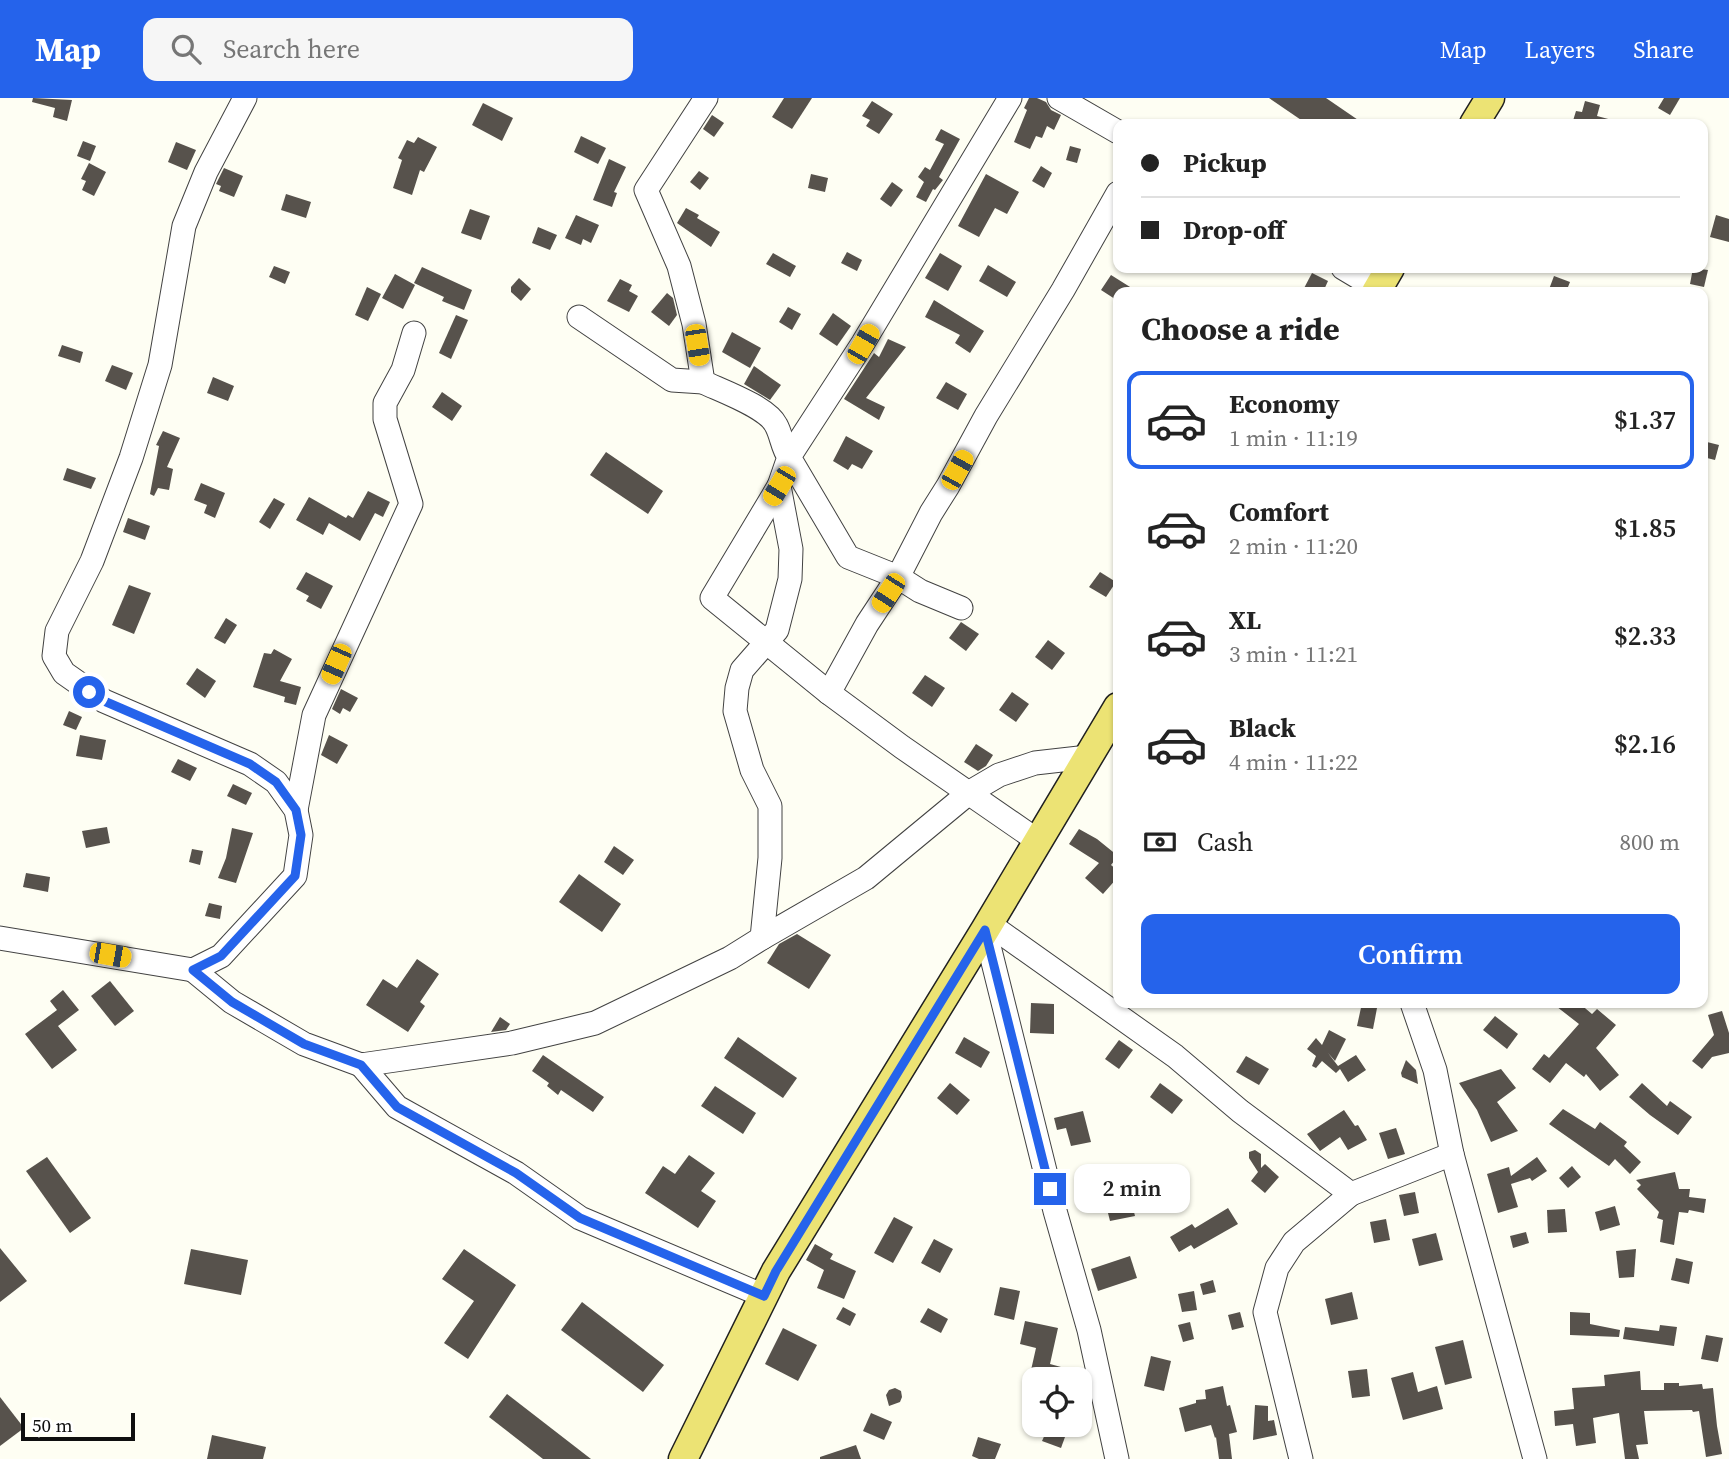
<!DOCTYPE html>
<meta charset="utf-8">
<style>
body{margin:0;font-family:"Source Serif 4",serif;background:#f6f6f6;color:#222;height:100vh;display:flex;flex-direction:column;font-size:26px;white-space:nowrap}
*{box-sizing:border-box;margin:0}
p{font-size:23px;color:#767676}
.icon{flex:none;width:38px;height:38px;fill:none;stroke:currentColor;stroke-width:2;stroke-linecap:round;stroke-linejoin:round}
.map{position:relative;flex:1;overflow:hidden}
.drawer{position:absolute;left:1113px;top:189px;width:595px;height:721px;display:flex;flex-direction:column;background:#fff;border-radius:14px;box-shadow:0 2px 5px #0004}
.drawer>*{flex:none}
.top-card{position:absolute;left:1113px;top:21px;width:595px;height:154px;border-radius:14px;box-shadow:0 2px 5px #0004;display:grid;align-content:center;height:154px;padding:0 28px;background:#fff}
.controls{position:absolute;left:1022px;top:1269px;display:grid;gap:14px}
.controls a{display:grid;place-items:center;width:70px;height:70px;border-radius:14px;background:#fff;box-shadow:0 2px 5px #0004;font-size:35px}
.scale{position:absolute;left:21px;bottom:18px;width:114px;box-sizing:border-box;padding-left:7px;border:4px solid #0f0f0f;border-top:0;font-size:19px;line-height:24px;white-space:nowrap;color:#0f0f0f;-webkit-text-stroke:5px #fff;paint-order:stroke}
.end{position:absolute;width:32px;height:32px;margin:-16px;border:9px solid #2563eb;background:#fff;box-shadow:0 0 0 4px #fff}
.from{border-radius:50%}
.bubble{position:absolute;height:49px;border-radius:14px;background:#fff;box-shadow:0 2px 5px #0004;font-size:23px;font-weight:600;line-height:49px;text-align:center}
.car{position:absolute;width:21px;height:42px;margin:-21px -10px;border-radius:9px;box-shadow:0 0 5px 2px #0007;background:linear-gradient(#f5c518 24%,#345 0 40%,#f5c518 0 76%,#345 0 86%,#f5c518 0)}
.top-card b{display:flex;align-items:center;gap:24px;height:66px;font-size:26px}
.top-card b+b{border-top:2px solid #e0e0e0}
.top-card i{width:18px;height:18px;background:#222}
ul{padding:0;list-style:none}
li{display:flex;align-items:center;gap:21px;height:98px;margin:0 14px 10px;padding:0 14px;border:4px solid transparent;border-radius:14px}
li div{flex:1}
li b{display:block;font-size:26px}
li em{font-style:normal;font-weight:600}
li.active{border-color:#2563eb}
li>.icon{width:63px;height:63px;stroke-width:1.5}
h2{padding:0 28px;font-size:32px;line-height:84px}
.pay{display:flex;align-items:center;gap:18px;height:77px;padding:0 28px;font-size:26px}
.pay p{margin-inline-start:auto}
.button{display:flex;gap:14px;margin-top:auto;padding:14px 28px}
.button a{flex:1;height:80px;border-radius:14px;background:#2563eb;color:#fff;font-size:28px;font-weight:600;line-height:80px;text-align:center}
header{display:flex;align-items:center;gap:42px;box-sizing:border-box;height:98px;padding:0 35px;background:#2563eb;color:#fff}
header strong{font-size:33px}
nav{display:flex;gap:38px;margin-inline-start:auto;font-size:24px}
.search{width:490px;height:63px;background:#f6f6f6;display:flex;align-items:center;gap:18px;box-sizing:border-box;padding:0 24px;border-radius:14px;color:#767676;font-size:26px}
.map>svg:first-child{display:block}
.building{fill:#57524c}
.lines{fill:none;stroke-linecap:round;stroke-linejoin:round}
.minor-casing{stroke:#424242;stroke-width:25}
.major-casing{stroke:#202020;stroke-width:31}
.minor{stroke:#fff;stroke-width:23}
.major{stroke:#ece374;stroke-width:28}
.route{stroke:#2563eb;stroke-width:9}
</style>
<header>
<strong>Map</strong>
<div class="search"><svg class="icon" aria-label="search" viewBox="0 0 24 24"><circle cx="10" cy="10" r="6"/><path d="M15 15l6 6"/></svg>Search here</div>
<nav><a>Map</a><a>Layers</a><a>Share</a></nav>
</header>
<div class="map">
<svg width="1729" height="1361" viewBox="0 0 1729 1361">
<rect width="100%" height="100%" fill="#fefef3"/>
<g class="building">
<path d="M33,0L72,2L67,23L53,19L55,10L32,4Z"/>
<path d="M784,0H812L792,31L772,19Z"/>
<path d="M1029,0H1037L1046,4L1051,12L1061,17L1054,32L1047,28L1042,40L1036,38L1030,51L1014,44L1027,12L1024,10Z"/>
<path d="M1269,0H1326L1364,26H1307Z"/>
<path d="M1664,0H1680L1670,17L1658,10Z"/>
<path d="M872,3L893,16L879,36L866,28L870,22L862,18Z"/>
<path d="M1585,3L1600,7L1597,18L1612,22L1611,26H1572L1576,13L1582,14Z"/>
<path d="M483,5L513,20L502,43L472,27Z"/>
<path d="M712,17L724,25L714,39L703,31Z"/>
<path d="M941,31L960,41L939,79L943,82L935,92L933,91L926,104L916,99L924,84L918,79L925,69L930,72L944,46L935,42Z"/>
<path d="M581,38L606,50L598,66L574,54Z"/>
<path d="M418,39L437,49L424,74L420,72L412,97L393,90L402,62L398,60L407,42L414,45Z"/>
<path d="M83,43L96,48L90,63L77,58Z"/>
<path d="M176,44L196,52L187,72L168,64Z"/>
<path d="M1070,48L1081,51L1077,65L1066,62Z"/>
<path d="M609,61L626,69L614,94L617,95L612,109L593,102Z"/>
<path d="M89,65L106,74L94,98L82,92L86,83L81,81Z"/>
<path d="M1041,68L1052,75L1044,90L1032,83Z"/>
<path d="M224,70L243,78L234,99L219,93L221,88L216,86Z"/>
<path d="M699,73L709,80L700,92L690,84Z"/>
<path d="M811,76L828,80L825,94L808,90Z"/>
<path d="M986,76L1019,94L1007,116L995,110L979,139L958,128Z"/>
<path d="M892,84L903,92L891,109L880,101Z"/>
<path d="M286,96L311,104L306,120L281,112Z"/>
<path d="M686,110L699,117L697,120L720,134L711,149L677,125Z"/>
<path d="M470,111L490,118L481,142L461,135Z"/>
<path d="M576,117L599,127L591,145L583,141L581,147L565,140Z"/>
<path d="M1716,117L1729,121V144L1710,139Z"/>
<path d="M538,129L557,137L550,152L532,145Z"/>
<path d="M847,154L862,162L857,173L841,165Z"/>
<path d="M773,155L796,168L790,179L766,166Z"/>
<path d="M940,155L962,168L948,193L925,180Z"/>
<path d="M988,167L1016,184L1007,199L979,183Z"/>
<path d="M274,168L290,174L285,186L269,179Z"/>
<path d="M422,169L472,192L464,212L442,203L444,199L414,185Z"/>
<path d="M1693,170L1708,172L1704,189L1690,186Z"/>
<path d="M1312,175L1328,183L1323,194H1302Z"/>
<path d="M395,176L415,187L403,211L382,200Z"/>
<path d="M1111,177L1138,194H1118V203L1101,192Z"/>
<path d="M1554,178L1570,184L1566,194H1548Z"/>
<path d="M519,180L531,191L521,203L511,194V189Z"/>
<path d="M620,181L632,187L629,193L638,198L629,214L607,203Z"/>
<path d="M367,189L381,196L368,223L355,217Z"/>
<path d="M667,195L673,200L677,217L669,228L651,214Z"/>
<path d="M934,202L984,233L970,255L955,245L960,237L925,219Z"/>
<path d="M788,209L801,216L792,232L779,224Z"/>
<path d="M833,215L851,228L837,248L819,236Z"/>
<path d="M456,217L468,222L451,261L439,255Z"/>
<path d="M732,234L761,250L750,270L722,254Z"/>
<path d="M888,241L906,249L866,300L885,309L879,322L844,301L874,255L879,259Z"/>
<path d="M62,247L83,254L80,265L58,258Z"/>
<path d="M112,267L133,275L126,292L105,283Z"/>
<path d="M754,268L781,287L770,302L744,286Z"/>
<path d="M213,279L234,288L228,303L207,295Z"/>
<path d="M946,284L967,296L958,312L936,300Z"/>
<path d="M442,294L462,308L452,323L432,309Z"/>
<path d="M163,333L180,340L167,369L173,371L169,392L158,390L154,398L150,396L159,348L156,347Z"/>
<path d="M846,338L873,353L862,371L852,366L848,372L833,363Z"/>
<path d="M1703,343L1719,347L1715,362L1703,359Z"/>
<path d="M606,354L663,393L648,416L590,377Z"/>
<path d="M67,370L96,380L91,391L63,382Z"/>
<path d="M201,385L225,395L215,420L204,415L207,407L194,402Z"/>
<path d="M368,393L390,404L383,419L375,415L360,443L329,425L323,437L296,422L309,399L346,420L348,417L353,420Z"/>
<path d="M274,400L285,406L270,431L259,424Z"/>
<path d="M128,420L150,428L145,442L123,434Z"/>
<path d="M306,474L333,488L321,511L306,503L309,498L296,491Z"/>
<path d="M1100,474L1116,484L1106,499L1089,489Z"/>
<path d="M129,487L151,495L134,536L112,527Z"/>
<path d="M226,520L237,527L225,546L214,540Z"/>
<path d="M961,524L979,536L966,553L949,540Z"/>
<path d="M1048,542L1065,555L1052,572L1035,559Z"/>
<path d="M274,551L292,561L280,583L301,589L296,607L284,604L285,599L253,589L264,555L271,556Z"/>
<path d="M197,570L216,583L205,600L186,586Z"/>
<path d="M925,577L945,590L932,609L912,595Z"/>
<path d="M341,591L358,600L350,614L343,610L340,616L332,611Z"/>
<path d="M1012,594L1029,606L1016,624L999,612Z"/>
<path d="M69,613L82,619L76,632L63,627Z"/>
<path d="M80,637L106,642L102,662L76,658Z"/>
<path d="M329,637L348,647L337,666L321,657Z"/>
<path d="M976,646L993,657L986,668L978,673L964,664Z"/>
<path d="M178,661L197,670L190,683L171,674Z"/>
<path d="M233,686L252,695L246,707L227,698Z"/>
<path d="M107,729L110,745L86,750L82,733Z"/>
<path d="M232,730L253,735L236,785L218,780L226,760Z"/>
<path d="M1079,731L1097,741L1118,758L1111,767L1118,773V779L1103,796L1085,780L1099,765L1069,746Z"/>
<path d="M614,748L634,762L623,777L604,764Z"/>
<path d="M192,751L203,753L200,767L189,764Z"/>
<path d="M26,775L50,779L48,794L23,789Z"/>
<path d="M579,776L621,806L602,834L559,804Z"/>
<path d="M209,805L222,808L220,821L205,818Z"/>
<path d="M797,836L831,857L809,891L767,865L779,846Z"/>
<path d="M417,861L439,876L420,904L425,908L408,934L366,907L383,881L397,890Z"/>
<path d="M110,883L134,913L115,928L91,898Z"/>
<path d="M63,892L79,912L58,928L77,952L52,971L25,936L57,912L50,903Z"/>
<path d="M1031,905L1054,906V936L1030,935Z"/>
<path d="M1362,905H1378L1373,931L1357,928Z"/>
<path d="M1552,905H1579L1592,916L1597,911L1616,927L1596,950L1619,977L1600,993L1586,976L1584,979L1566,965L1550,985L1532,971L1544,956L1549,960L1579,926Z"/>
<path d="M1722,913L1729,935V955L1712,959L1702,971L1692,963L1714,937L1708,917Z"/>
<path d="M1495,918L1518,936L1507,951L1483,932Z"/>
<path d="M500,919L510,926L506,932L491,934Z"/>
<path d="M1329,932L1346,941L1335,963L1328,955L1338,968L1356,957L1366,972L1348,984L1340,971L1336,975L1322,963L1316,970L1312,968L1316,958L1307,951L1316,940L1322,947Z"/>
<path d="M738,939L797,980L783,1000L724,960Z"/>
<path d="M964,939L990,954L981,970L955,955Z"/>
<path d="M1119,942L1133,952L1119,971L1105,961Z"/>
<path d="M543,957L604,999L593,1014L561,992L558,997L547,988L549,985L532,973Z"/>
<path d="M1246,958L1269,971L1259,987L1236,974Z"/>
<path d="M1406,962L1416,972L1418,986L1402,979L1401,975Z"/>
<path d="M1501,971L1516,990L1497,1004L1518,1033L1491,1044L1477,1012L1459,985Z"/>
<path d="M950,985L970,1002L957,1017L937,1000Z"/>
<path d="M1160,985L1183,1002L1172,1016L1150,999Z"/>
<path d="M1642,985L1667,1008L1670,1003L1692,1019L1678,1037L1650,1017L1629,999Z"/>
<path d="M715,988L756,1015L743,1036L701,1008Z"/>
<path d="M1563,1011L1595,1031L1600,1024L1627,1044L1624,1048L1641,1064L1630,1076L1615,1061L1609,1068L1549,1026Z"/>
<path d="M1344,1012L1355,1028L1358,1027L1367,1042L1348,1052L1340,1039L1320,1053L1307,1036Z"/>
<path d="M1083,1013L1091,1044L1071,1048L1066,1030L1057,1032L1054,1020Z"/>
<path d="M1396,1030L1405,1056L1388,1061L1379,1035Z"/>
<path d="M1255,1052L1261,1056V1070L1265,1066L1279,1079L1265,1095L1251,1083L1258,1074L1249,1060V1054Z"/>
<path d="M689,1057L715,1075L701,1093L716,1103L698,1130L645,1095L663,1068L675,1076Z"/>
<path d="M47,1059L91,1120L70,1135L26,1073Z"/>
<path d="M1537,1059L1547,1073L1532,1083L1530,1080L1511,1086L1518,1109L1498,1115L1487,1076L1509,1069L1511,1078Z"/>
<path d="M1572,1068L1581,1079L1568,1090L1559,1080Z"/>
<path d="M1675,1074L1679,1091H1690L1689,1099L1706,1101L1704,1115L1689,1112L1688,1115L1679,1114L1674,1147L1660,1144L1663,1122L1657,1120L1659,1114L1637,1091L1641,1087L1636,1082Z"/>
<path d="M1127,1085L1135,1118L1110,1123L1102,1091Z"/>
<path d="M1415,1094L1419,1115L1404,1118L1399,1097Z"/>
<path d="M1615,1108L1620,1127L1600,1133L1595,1114Z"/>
<path d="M1228,1110L1238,1126L1194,1151L1191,1147L1179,1154L1170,1139L1192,1126L1195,1130Z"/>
<path d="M1565,1111L1567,1134L1548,1135L1547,1112Z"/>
<path d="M894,1119L913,1129L893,1165L874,1155Z"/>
<path d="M1386,1121L1390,1142L1374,1145L1370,1124Z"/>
<path d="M1526,1134L1529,1145L1513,1150L1510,1138Z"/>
<path d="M1436,1135L1443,1162L1419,1168L1412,1141Z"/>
<path d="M934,1141L953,1151L940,1175L921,1165Z"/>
<path d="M815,1146L833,1156L830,1161L856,1173L844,1201L817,1190L824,1172L806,1162Z"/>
<path d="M0,1150L27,1183L0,1204Z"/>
<path d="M191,1151L248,1162L241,1197L184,1186Z"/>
<path d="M464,1151L516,1187L468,1261L444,1245L474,1203L442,1181Z"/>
<path d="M1636,1151L1634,1179L1619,1180L1616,1153Z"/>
<path d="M1130,1158L1137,1180L1098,1193L1091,1171Z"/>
<path d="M1676,1160L1693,1164L1689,1186L1671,1182Z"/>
<path d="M1213,1182L1216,1194L1203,1197L1200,1186Z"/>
<path d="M1000,1189L1020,1193L1014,1222L994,1217Z"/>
<path d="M1194,1193L1197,1212L1182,1214L1178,1196Z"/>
<path d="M1352,1194L1358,1221L1331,1227L1325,1201Z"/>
<path d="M582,1204L664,1267L643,1294L561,1232Z"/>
<path d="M843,1209L856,1216L850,1228L836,1221Z"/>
<path d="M928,1210L948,1221L941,1235L920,1224Z"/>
<path d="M1240,1214L1244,1229L1232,1232L1228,1217Z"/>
<path d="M1570,1214L1590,1215V1226L1620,1232L1619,1239L1570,1237Z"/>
<path d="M1025,1223L1058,1230L1050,1266L1061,1269L1059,1281H1029L1036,1250L1020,1246Z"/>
<path d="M1190,1224L1194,1241L1183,1244L1178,1227Z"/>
<path d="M1660,1227L1677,1229L1674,1248L1623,1241L1625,1229L1659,1233Z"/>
<path d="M783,1230L817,1247L798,1283L765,1266Z"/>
<path d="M1706,1237L1723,1240L1718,1264L1701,1261Z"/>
<path d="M1463,1242L1472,1280L1445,1287L1435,1249Z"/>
<path d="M1151,1258L1171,1263L1164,1293L1144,1288Z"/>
<path d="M1367,1271L1370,1298L1352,1300L1348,1273Z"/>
<path d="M1640,1273L1641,1292H1664V1285H1679V1288L1702,1286L1703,1291L1713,1290L1717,1328L1722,1356L1706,1359L1699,1313L1693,1314L1692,1312L1644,1313L1648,1346L1636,1347L1639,1361H1625L1619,1315L1593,1320L1596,1345L1576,1348L1573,1326L1555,1328L1554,1313L1574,1311L1572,1290L1605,1288L1604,1277Z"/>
<path d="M1413,1274L1418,1294L1437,1288L1443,1311L1403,1322L1391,1280Z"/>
<path d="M1223,1288L1227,1308L1230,1307L1237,1334L1229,1336L1232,1361H1219L1216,1339L1215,1340L1211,1327L1185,1334L1179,1310L1196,1305V1302L1206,1301L1205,1292Z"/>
<path d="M895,1290L901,1293L902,1299L900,1304L889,1308L886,1297L889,1292Z"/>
<path d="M507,1296L591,1361H543L489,1319Z"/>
<path d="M0,1299L24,1330L0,1348Z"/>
<path d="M1255,1307L1268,1308V1323L1274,1322L1277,1337L1253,1342Z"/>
<path d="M871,1315L892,1324L884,1342L863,1333Z"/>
<path d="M1047,1332L1065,1339L1061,1350L1042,1343Z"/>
<path d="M212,1337L266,1349L263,1361H207Z"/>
<path d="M978,1339L1001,1346L995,1361H979L972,1358Z"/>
<path d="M856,1347L861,1361H820V1359Z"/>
</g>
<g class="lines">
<defs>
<g id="minor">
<path d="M1010,0L863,245L789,359L848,459L898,479L931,415L948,388L986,318L1063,192L1118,95"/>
<path d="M1059,0L1118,34"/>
<path d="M1343,170L1378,191"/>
<path d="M579,219L672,282L703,284"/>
<path d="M779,388L712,500L829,595L902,649L1038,743"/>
<path d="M829,595L867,526L898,479L920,493L961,510"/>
<path d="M296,712L314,617L411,406L385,321V305L403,272L414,235"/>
<path d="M989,826L1175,958L1240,1013L1351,1096"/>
<path d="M985,832L1055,1113L1089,1232L1117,1361"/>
<path d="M0,840L193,872L221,858L295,778L301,737L296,712L276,684L250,666L104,603L64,575L54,558L57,533L92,463L131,360L160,267L184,128L206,74L245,0"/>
<path d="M762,840L866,780L970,694L999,677L1035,665L1088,659"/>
<path d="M193,872L232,904L304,946L361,967L512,945L595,925L730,860L762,840L770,760V708L752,672L735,613L737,590L742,572L777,532L790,481L791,451L779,388L789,359C782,349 782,338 776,327C767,309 722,293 703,284L694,226L679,168L646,92L706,0"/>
<path d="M1412,905L1435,972L1452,1056L1535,1361"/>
<path d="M361,967L397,1009L516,1075L580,1120L764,1198"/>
<path d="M1301,1361L1265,1214L1277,1170L1294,1144L1351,1096L1452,1056"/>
</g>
<g id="major">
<path d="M1474,26L1490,0"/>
<path d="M1376,194L1390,170"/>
<path d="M683,1361L776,1173L985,832L1118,609"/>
</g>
</defs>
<use href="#minor" class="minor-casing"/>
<use href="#major" class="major-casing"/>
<use href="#minor" class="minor"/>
<use href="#major" class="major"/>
</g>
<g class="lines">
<path class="route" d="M89,594L104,603L250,666L276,684L296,712L301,737L295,778L221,858L193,872L232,904L304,946L361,967L397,1009L516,1075L580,1120L764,1198L776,1173L985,832L1050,1091"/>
</g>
</svg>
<div class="controls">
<a><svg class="icon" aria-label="locate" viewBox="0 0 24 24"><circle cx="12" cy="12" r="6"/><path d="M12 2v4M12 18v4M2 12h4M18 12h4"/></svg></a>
</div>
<div class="scale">50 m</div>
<i class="end from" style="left:89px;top:594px"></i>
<i class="end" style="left:1050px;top:1091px"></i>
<div class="bubble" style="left:1074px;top:1066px;width:116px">2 min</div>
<i class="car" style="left:863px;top:246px;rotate:30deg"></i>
<i class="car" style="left:697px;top:247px;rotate:171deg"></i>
<i class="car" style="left:957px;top:372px;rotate:29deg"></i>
<i class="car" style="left:779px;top:388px;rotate:211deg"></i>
<i class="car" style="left:888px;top:495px;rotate:213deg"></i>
<i class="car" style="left:336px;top:566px;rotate:204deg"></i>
<i class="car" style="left:110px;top:857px;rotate:100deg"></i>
<div class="top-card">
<b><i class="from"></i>Pickup</b>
<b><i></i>Drop-off</b>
</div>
<section class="drawer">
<h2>Choose a ride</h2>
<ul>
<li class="active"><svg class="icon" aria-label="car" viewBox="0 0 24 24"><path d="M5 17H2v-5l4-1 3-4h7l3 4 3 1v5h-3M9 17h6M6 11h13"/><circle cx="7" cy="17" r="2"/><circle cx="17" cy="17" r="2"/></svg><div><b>Economy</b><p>1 min · 11:19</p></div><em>$1.37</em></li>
<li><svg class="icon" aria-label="car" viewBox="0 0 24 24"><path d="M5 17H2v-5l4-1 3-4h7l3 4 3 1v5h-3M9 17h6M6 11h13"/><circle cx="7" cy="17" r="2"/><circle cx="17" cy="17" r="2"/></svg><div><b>Comfort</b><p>2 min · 11:20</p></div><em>$1.85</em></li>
<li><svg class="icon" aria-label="car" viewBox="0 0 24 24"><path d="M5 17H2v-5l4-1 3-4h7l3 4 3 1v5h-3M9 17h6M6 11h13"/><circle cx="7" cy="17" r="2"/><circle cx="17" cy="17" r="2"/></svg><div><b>XL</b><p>3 min · 11:21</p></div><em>$2.33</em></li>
<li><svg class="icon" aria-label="car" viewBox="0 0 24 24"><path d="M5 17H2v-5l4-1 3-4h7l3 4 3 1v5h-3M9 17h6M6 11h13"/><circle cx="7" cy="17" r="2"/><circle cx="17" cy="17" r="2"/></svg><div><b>Black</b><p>4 min · 11:22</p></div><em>$2.16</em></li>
</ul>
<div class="pay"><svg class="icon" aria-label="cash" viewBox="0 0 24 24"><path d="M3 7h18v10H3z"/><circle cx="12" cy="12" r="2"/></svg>Cash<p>800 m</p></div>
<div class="button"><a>Confirm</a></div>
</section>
</div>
